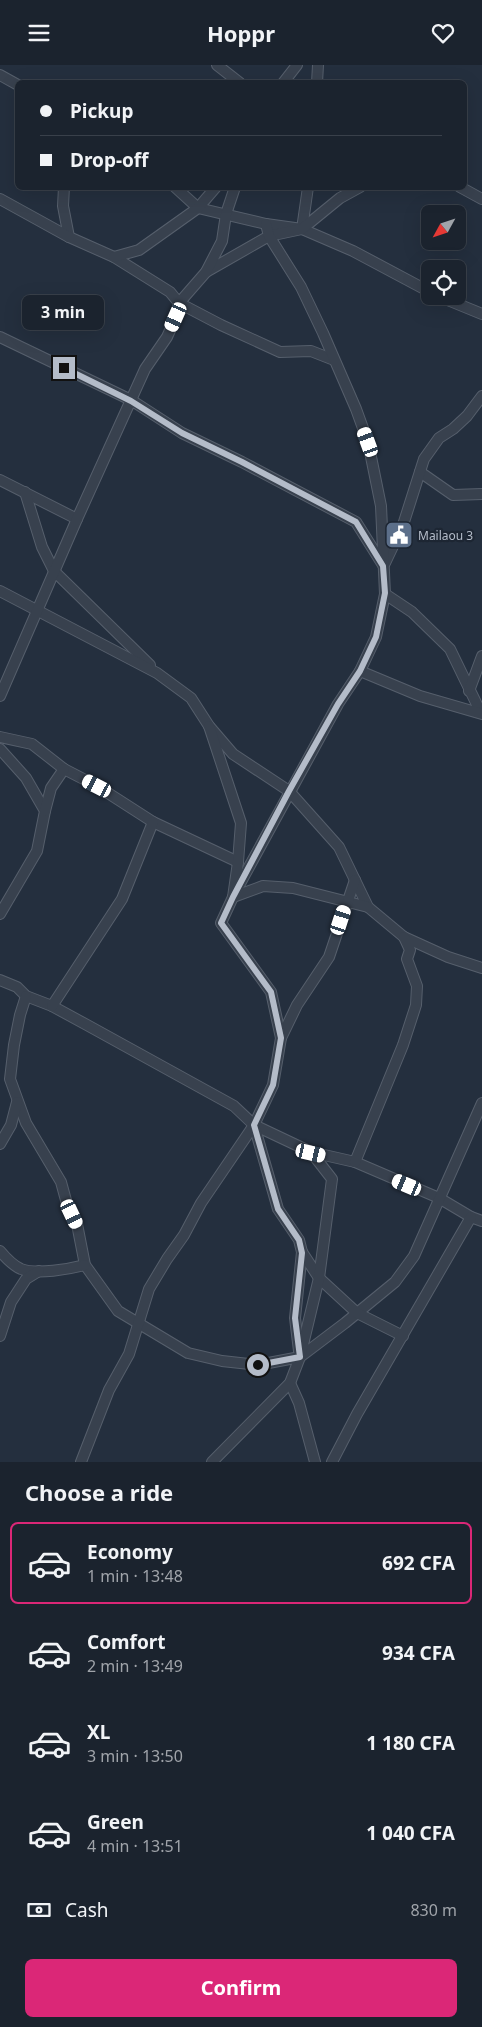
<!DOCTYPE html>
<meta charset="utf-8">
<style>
body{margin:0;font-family:"Noto Sans",sans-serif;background:#282f3a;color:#f1f3f6;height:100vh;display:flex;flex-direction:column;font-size:19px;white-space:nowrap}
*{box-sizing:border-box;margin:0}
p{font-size:16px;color:#a0a4aa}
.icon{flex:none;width:28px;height:28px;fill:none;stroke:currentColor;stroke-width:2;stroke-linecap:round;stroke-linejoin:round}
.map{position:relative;height:1397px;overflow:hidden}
.side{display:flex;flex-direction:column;background:#1b232e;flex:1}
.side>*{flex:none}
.banner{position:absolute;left:15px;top:15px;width:452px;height:110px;border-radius:8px;box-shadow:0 5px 20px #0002,0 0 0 1px #39404a;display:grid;align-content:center;height:110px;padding:0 25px;background:#1b232e}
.needle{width:32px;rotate:230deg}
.fabs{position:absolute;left:421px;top:140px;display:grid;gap:10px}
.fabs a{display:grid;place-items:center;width:45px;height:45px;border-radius:8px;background:#1b232e;box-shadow:0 5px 20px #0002,0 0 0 1px #39404a;font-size:25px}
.end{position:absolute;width:22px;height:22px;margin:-11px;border:6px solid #b4bcc9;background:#111;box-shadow:0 0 0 2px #111}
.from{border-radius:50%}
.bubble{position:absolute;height:35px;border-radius:8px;background:#1b232e;box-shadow:0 5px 20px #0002,0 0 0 1px #39404a;font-size:16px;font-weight:700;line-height:35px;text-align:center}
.car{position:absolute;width:15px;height:30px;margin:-15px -8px;border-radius:6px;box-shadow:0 0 4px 1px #0007;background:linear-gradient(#fff 24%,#345 0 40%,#fff 0 76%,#345 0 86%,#fff 0)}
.banner b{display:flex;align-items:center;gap:18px;height:48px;font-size:19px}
.banner b+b{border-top:1px solid #39404a}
.banner i{width:12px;height:12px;background:#f1f3f6}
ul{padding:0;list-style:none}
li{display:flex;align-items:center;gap:15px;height:82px;margin:0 10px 8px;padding:0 15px;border:2px solid transparent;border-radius:8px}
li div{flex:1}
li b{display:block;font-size:19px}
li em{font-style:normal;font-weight:700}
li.selected{border-color:#db2777}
li>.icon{width:45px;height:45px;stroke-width:1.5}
h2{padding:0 25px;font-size:22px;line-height:60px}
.pay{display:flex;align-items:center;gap:12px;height:55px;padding:0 25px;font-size:19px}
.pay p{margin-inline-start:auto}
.primary-button{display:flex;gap:10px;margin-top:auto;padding:10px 25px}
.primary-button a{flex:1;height:58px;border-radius:8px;background:#db2777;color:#fff;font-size:20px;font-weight:700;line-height:58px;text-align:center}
header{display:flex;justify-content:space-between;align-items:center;height:65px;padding:0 25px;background:#1b232e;font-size:22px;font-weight:700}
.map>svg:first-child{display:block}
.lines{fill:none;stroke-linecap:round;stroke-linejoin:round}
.street-casing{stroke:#565f6c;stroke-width:12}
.street{stroke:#38414e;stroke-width:10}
.route{stroke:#b4bcc9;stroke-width:6}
.labels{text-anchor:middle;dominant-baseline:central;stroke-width:4.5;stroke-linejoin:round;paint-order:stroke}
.poi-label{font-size:12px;fill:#b4bcc9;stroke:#1d2633;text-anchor:start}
</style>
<header><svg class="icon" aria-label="menu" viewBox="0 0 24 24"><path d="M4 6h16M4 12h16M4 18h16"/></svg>Hoppr<svg class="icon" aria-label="heart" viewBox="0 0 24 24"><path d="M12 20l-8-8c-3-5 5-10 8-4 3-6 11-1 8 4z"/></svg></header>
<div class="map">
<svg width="482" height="1397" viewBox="0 0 482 1397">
<rect width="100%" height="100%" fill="#242f3e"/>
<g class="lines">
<defs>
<g id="street">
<path d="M217,0L240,18"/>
<path d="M0,10L18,20"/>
<path d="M283,18L297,0"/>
<path d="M317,18L318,0"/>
<path d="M64,122L63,141L69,172"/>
<path d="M175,122L198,143L266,159L302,164L353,186L430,227"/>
<path d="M460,122L482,134"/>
<path d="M0,134L69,172L114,192L170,227L179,238L221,260L280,287L311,286L334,295"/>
<path d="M302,164L308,122"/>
<path d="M114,192L139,185L198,143L216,122"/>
<path d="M206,207L269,171L302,164L340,133L360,122"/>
<path d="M438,231L482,249"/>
<path d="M0,272L131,335L182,368L242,397L356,457L383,500"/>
<path d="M420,407L453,430L482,429"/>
<path d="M0,415L77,454"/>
<path d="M25,427L42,482L54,506L150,600"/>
<path d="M385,498L403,460L424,394L439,373L453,364L467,351L482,331"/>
<path d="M0,526L157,608L191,633L209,661L233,689L289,726L339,782L368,842L404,872L448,892L482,903"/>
<path d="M385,529L412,547L450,584L481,648"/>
<path d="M360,606L420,631L482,649"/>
<path d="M469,626L482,591"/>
<path d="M0,631L77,454L145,304L167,272L176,252L179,238L206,207L222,176L226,149L235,122"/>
<path d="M0,672L32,679L64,704L97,721L153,757L238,797"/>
<path d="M0,684L26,713L45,746L37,786L0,849"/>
<path d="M45,746L51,723L64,704"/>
<path d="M237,824L338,639L360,606L376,572L385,529L381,441L368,377L356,344L323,268L301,222L269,171L266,159"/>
<path d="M233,832L263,821L293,823L368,842"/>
<path d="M0,915L17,922L26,931L52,941L87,960L234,1041L254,1060L311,1087L355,1097L439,1133L471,1152L482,1156"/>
<path d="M26,931L20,950L14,980L10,1014L26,1058L61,1117L67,1139L77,1159L85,1200L118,1246L188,1288L222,1296L258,1300L300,1292L345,1258L395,1217L414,1191L482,1038"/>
<path d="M52,941L122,834L153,757"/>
<path d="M281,973L297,940L329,892L355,815"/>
<path d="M254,1060L278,1144L299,1175L302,1187L295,1253L299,1286"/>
<path d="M0,1079L11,1060L17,1037"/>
<path d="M355,1097L403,980L416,940L417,921L407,894L410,885L404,872"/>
<path d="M0,1186C5,1192 14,1201 21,1204C37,1210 69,1204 85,1200"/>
<path d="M302,1187L319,1213L357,1248L403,1271"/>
<path d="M0,1271L11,1237L26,1214L39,1206"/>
<path d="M290,1318L299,1338L315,1397"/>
<path d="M81,1397L109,1325L129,1289L149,1224L167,1194L184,1170L201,1138L254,1060L273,1020L281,973L271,927L221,858L233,832L238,797L241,758L209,661"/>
<path d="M212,1397L290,1318L300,1292L319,1213L332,1114L311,1087"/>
<path d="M332,1397L357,1349L471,1152"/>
</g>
</defs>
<use href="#street" class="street-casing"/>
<use href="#street" class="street"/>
</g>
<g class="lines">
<path class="route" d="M64,303L131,336L182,368L242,397L356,457L383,501L385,528L376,572L360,606L338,639L289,726L233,832L221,858L271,927L281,973L273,1020L254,1060L278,1144L299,1175L302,1188L295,1253L300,1292L258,1300"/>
</g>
<defs>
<symbol id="civic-square" viewBox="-11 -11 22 22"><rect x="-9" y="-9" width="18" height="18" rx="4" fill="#5c6f8a" stroke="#1d2633"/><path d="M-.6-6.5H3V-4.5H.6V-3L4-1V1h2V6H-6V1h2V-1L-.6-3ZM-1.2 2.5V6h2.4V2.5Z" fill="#fff"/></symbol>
</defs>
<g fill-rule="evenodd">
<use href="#civic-square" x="383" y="454" width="32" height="32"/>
</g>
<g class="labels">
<g class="poi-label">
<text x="418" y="470">Mailaou 3</text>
</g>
</g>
</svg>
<div class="fabs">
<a><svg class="needle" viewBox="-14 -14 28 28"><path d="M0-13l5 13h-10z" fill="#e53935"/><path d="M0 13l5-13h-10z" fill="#a0a4aa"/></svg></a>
<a><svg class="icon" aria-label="locate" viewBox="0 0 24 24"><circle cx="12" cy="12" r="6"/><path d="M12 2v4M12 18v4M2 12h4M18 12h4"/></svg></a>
</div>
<i class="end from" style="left:258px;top:1300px"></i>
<i class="end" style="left:64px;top:303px"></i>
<div class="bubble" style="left:22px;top:230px;width:82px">3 min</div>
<i class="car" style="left:176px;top:252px;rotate:204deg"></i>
<i class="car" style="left:368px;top:377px;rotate:340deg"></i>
<i class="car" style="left:97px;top:721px;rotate:297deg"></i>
<i class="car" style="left:341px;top:855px;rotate:18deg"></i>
<i class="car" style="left:311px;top:1088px;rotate:103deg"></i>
<i class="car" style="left:407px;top:1120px;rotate:293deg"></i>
<i class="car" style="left:72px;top:1149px;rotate:155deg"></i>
<div class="banner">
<b><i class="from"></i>Pickup</b>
<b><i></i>Drop-off</b>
</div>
</div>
<section class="side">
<h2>Choose a ride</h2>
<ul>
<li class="selected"><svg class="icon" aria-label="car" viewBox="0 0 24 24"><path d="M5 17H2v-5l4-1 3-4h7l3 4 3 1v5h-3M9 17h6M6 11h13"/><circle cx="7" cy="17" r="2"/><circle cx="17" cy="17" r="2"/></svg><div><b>Economy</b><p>1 min · 13:48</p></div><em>692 CFA</em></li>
<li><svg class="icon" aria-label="car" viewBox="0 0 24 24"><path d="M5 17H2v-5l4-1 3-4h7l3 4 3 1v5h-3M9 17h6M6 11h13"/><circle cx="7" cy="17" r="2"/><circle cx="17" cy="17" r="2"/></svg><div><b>Comfort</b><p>2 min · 13:49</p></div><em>934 CFA</em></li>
<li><svg class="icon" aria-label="car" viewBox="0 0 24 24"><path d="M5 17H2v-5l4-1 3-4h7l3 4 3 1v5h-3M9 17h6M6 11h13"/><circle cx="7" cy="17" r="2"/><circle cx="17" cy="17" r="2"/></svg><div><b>XL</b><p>3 min · 13:50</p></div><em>1 180 CFA</em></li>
<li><svg class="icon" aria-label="car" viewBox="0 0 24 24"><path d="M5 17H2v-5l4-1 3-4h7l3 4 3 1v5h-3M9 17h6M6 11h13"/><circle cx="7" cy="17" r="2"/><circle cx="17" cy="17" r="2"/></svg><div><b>Green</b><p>4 min · 13:51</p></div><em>1 040 CFA</em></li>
</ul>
<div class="pay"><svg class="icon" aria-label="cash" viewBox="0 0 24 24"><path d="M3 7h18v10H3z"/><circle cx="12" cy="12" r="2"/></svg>Cash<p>830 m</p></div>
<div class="primary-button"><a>Confirm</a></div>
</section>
